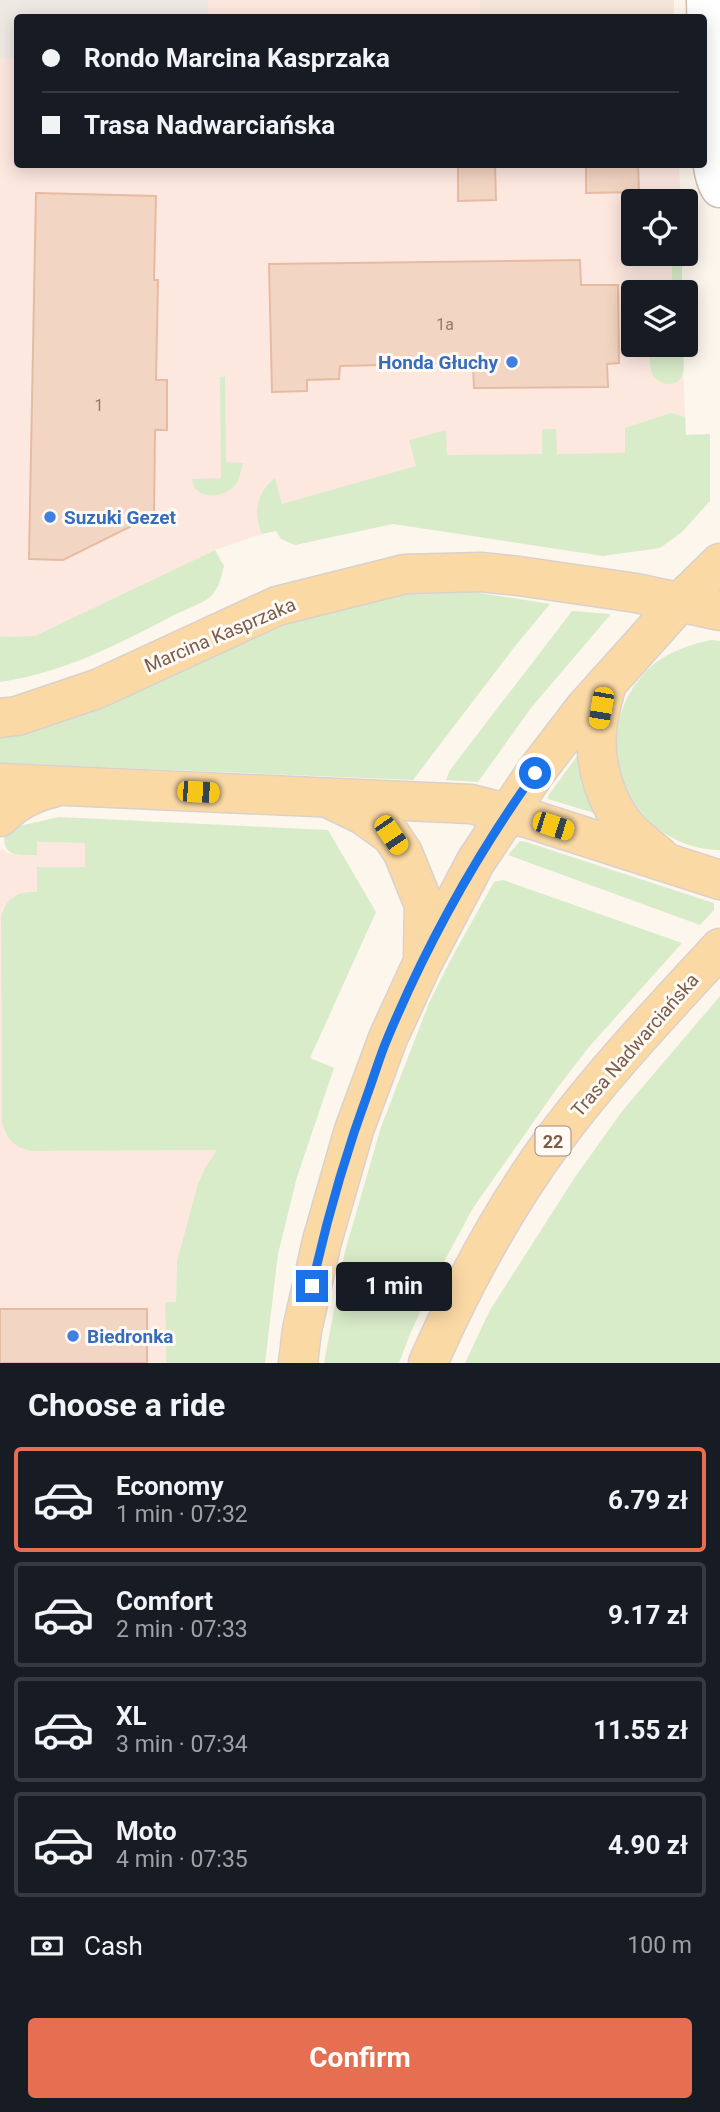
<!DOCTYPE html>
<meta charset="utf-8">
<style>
body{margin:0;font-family:Roboto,sans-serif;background:#242831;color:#f1f3f6;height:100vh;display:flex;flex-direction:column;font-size:26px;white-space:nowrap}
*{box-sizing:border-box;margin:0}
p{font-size:23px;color:#9ea1a6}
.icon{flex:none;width:38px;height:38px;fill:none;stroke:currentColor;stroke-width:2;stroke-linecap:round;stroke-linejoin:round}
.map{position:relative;height:1363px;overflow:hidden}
.panel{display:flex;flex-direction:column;background:#171b24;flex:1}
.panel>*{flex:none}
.banner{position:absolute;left:14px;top:14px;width:693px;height:154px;border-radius:7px;box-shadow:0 4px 18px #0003;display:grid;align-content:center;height:154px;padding:0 28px;background:#171b24}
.fabs{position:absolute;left:621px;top:189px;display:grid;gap:14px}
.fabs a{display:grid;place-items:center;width:77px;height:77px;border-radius:7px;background:#171b24;box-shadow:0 4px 18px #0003;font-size:35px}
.end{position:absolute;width:32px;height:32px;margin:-16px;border:9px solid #1a73e8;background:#fff;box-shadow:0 0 0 4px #fff}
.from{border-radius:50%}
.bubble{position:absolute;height:49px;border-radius:7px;background:#171b24;box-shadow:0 4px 18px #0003;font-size:23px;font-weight:700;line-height:49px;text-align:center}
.car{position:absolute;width:21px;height:42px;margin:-21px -10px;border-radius:9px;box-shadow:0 0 5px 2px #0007;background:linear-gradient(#f5c518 24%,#345 0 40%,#f5c518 0 76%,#345 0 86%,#f5c518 0)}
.banner b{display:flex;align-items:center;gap:24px;height:66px;font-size:26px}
.banner b+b{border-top:2px solid #363941}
.banner i{width:18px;height:18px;background:#f1f3f6}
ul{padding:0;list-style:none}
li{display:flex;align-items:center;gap:21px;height:105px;margin:0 14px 10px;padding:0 14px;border:4px solid #363941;border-radius:7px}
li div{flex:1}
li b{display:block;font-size:26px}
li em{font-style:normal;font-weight:700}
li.current{border-color:#e76f51}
li>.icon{width:63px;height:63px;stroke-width:1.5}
h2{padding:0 28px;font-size:32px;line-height:84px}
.pay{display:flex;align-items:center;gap:18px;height:77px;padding:0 28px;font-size:26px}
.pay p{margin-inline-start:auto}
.cta{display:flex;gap:14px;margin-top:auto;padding:14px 28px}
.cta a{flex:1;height:80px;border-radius:7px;background:#e76f51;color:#fff;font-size:28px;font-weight:700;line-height:80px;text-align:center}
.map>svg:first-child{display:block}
.residential{fill:#f5e8da}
.commercial{fill:#fde8e0}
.industrial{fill:#efe9e4}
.green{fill:#d8ecc9}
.building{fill:#f3d5c3;stroke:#e6bba3;stroke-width:2}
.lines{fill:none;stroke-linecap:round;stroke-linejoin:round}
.minor-casing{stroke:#d1beb0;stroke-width:41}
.major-casing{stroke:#dad1cd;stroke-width:41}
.minor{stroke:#fff;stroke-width:38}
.major{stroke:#fbd9a5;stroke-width:38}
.route{stroke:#1a73e8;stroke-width:9}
.shop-dot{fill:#3f7fe0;stroke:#fffaf3;stroke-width:2.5}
.labels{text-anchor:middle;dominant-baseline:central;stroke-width:6;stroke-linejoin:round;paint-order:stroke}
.number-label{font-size:16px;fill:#987a6a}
.shield{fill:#fffaf3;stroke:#a28b7f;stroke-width:2}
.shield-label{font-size:18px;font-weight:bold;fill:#7a5c4d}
.shop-label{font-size:19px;font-weight:bold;fill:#366cbe;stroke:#fffaf3;text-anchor:start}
.street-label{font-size:19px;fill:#7a5c4d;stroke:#fffaf3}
</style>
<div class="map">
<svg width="720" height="1363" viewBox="0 0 720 1363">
<rect width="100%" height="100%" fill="#fdf6ec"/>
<rect class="residential" x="480" y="0" width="194" height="17"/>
<g class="commercial">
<rect x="208" y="0" width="272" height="17"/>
<path d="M0,58H17L18,164L679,165L681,201H634V254H682V292H634V345H682L686,435L682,471L272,524L262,534L215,550L35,637L0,644Z"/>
<path d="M37,842L85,843V867L37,893L15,895L3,908L1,916L2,1123L5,1134L30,1151L217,1150L206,1166L177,1261L176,1302L165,1303L166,1363H0V850L3,849L7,853L37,855Z"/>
</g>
<path class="industrial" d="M0,0H208V17L18,18L17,58H0Z"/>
<g class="green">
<path d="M651,254H682V292H672V261L651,260Z"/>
<path d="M650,345H682C683,353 685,365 683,373C679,389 658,386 652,373C649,365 650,353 650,345Z"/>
<path d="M225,376L226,462L243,463C241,469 240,478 236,484C228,495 206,501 196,489C193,487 193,482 191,479L221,478L220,377Z"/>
<path d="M671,413L685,417L686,435L710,434V501L682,532L660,548L603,556L393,524L295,545L281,539L276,531L262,534C253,513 256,493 275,478L282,504L416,466L409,440L446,430L447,455L542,454V429H556L557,454L625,453V428Z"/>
<path d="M215,550L224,566C222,575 219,588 212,595C205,603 184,610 174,615C119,644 63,673 0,682V637L35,636Z"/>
<path d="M426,592H474L550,604L512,650L413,780L0,763V738C44,729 86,716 126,697C170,676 211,652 255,633C310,610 367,597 426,592Z"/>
<path d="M572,611L611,614L531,708L478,782L446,780L450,770Z"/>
<path d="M711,640L720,641V850C633,849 584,744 641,677C659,655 684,646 711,640Z"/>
<path d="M577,756L579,757L597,814L548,799V796Z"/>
<path d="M59,817L328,830L376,912L310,1058L334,1068L297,1177L278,1254L265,1363H166L165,1302H176L177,1261L198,1184L206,1166L217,1150L30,1151C14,1147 6,1139 2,1123L1,916C6,897 19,891 37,892V867H85V843L37,842V855C17,855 0,858 5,829Z"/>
<path d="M520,841L526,842L714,903V910L700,925L508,855Z"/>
<path d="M503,880L682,943L589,1047L558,1087L473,1208L438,1273L410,1334L399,1363H324L345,1251L381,1127L429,1003L451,959L494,882Z"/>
<path d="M720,996V1363H465L490,1310L575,1177L623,1110Z"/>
</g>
<g class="building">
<path d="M458,164H495L496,200L458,201Z"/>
<path d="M586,164H638L639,192L586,193Z"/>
<path d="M36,193L156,196L154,280H158L156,380H167V430H155L154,515L63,560L29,559Z"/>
<path d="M580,260L581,285H618L619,363L607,364L608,387L474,388L473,363L340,366L339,379L307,380V391L272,392L269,264Z"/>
<rect x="0" y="1309" width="147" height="54"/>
</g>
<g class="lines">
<defs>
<path id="minor" d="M706,0C707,45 708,90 711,135C712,152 711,173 720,188"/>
<g id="major">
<path d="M607,683C603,699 598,715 597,731C594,766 606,805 630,831C639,840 650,848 659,856"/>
<path d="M0,718L17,716L97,689L277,606L405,574L481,572L519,576L636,593L720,611"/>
<path d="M0,783L471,804L530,819L720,880"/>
<path d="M334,801L363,815L391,835L403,853L424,905L423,955"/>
<path d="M0,817C15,801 32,793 52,788"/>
<path d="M298,1363L302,1330L322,1241L354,1130L388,1038L422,964L476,861L535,773L584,709L679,603L720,563"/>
<path d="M428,1363C462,1286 503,1209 553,1141C603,1073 663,1010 720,948"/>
</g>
</defs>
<use href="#minor" class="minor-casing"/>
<use href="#major" class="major-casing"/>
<use href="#minor" class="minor"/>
<use href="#major" class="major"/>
</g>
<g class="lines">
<path class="route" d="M312,1286C327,1218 346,1152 370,1087C376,1070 381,1053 388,1037C427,944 477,854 535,773"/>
</g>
<g class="shop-dot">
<circle cx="512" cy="362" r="7"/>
<circle cx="50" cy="517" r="7"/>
<circle cx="73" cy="1336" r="7"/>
</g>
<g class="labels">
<g class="number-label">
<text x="445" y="324">1a</text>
<text x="99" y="405">1</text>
</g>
<rect class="shield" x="535.5" y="1126.5" width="35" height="29" rx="5"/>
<g class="shield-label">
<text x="553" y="1141">22</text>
</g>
<g class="shop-label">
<text x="498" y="362" text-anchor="end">Honda Głuchy</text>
<text x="64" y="517">Suzuki Gezet</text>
<text x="87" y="1336">Biedronka</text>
</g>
<g class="street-label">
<text transform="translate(220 635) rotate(-23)">Marcina Kasprzaka</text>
<text transform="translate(635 1045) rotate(-49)">Trasa Nadwarciańska</text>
</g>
</g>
</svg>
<div class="fabs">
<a><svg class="icon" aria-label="locate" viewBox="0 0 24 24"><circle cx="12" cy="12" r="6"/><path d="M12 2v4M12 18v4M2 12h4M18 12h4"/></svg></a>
<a><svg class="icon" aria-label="layers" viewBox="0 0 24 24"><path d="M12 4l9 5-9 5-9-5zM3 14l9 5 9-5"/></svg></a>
</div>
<i class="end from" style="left:535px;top:773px"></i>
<i class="end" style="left:312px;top:1286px"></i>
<div class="bubble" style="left:336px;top:1262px;width:116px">1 min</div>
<i class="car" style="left:601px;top:708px;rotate:190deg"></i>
<i class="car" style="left:198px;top:792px;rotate:93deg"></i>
<i class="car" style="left:553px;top:826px;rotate:108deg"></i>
<i class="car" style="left:391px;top:835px;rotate:146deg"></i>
<div class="banner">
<b><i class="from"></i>Rondo Marcina Kasprzaka</b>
<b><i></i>Trasa Nadwarciańska</b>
</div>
</div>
<section class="panel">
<h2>Choose a ride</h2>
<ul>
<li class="current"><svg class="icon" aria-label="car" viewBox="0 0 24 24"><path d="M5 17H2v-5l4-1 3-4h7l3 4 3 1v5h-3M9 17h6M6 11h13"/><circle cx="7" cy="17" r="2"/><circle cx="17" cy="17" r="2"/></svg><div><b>Economy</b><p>1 min · 07:32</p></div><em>6.79 zł</em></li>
<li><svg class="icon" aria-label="car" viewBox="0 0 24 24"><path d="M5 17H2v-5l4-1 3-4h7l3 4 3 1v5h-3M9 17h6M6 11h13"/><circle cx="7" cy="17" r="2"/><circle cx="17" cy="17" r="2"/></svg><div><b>Comfort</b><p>2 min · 07:33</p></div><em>9.17 zł</em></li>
<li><svg class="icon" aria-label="car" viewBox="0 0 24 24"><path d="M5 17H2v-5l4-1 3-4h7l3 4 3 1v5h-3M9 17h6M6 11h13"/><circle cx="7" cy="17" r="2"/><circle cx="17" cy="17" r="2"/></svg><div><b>XL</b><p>3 min · 07:34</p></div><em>11.55 zł</em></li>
<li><svg class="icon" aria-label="car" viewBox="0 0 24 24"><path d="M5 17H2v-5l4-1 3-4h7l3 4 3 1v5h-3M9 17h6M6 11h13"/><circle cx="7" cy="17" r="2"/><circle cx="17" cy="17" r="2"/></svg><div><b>Moto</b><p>4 min · 07:35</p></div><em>4.90 zł</em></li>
</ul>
<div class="pay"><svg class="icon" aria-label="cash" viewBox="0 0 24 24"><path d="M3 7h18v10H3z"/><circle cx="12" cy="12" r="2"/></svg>Cash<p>100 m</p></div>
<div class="cta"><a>Confirm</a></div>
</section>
